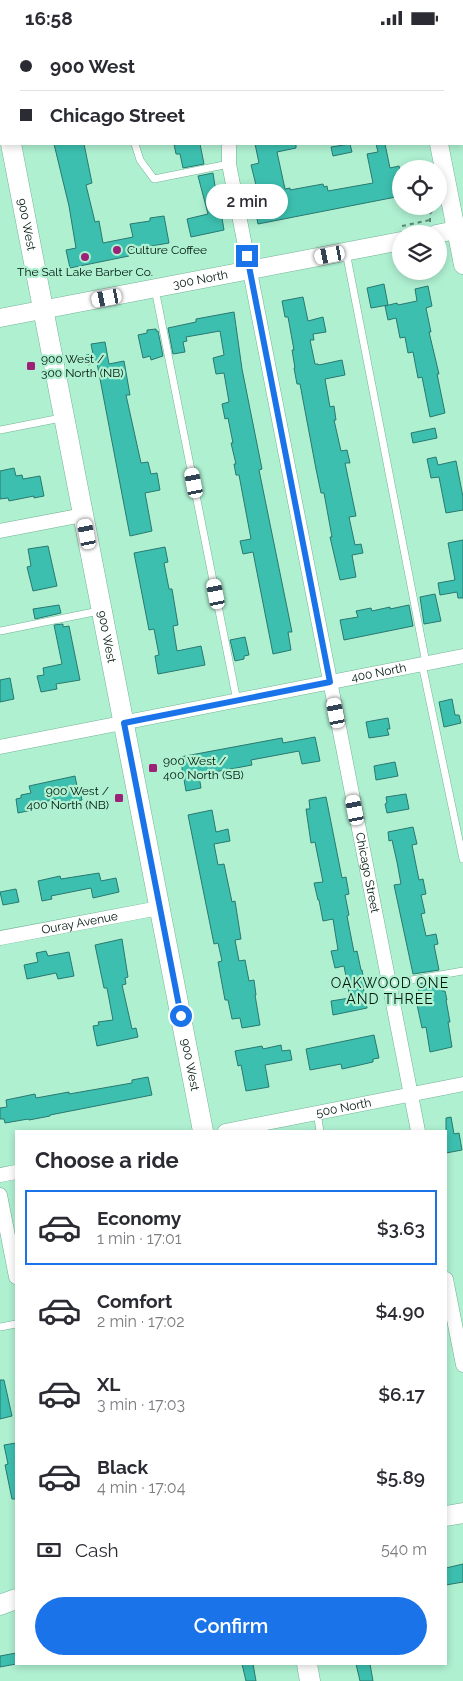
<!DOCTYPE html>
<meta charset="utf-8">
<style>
body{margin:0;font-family:Raleway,sans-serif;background:#f2f2f3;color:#2b2b33;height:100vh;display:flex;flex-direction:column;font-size:19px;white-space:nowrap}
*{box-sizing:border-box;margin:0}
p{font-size:16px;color:#7c7c81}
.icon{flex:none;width:28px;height:28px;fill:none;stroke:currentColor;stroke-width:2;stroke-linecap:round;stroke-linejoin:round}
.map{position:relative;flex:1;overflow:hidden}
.panel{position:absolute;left:15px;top:1095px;width:432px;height:535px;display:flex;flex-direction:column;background:#fff;border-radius:0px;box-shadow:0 2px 8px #0003}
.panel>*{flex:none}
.guide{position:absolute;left:0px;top:0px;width:464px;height:110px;box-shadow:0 2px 8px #0003;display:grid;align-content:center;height:110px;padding:0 20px;background:#fff}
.fabs{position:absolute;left:392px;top:125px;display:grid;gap:10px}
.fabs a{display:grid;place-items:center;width:55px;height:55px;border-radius:50%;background:#fff;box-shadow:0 2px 8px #0003;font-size:25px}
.end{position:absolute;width:22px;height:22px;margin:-11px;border:6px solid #1a73e8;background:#fff;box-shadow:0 0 0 2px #fff}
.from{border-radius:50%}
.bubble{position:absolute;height:35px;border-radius:18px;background:#fff;box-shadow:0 2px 8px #0003;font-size:16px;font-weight:600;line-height:35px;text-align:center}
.car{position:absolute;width:15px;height:30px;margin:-15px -8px;border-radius:6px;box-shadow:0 0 4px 1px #0007;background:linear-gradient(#fff 24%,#345 0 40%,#fff 0 76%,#345 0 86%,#fff 0)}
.guide b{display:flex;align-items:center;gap:18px;height:48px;font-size:19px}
.guide b+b{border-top:1px solid #e1e1e2}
.guide i{width:12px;height:12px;background:#2b2b33}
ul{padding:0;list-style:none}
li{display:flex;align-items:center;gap:15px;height:75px;margin:0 10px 8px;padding:0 10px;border:2px solid transparent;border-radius:0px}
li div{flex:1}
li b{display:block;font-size:19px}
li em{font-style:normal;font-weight:600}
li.selected{border-color:#1a73e8}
li>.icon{width:45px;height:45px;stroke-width:1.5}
h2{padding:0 20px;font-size:22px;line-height:60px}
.pay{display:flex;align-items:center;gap:12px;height:55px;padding:0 20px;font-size:19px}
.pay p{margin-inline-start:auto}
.cta{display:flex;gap:10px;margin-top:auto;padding:10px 20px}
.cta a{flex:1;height:58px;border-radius:30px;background:#1a73e8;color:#fff;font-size:20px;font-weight:600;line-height:58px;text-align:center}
.status{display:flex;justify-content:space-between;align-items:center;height:35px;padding:0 25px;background:#fff;direction:ltr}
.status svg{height:14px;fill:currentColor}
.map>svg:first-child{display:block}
.building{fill:#3dbfaf;stroke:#29796f}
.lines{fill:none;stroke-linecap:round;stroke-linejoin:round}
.service-casing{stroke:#74b396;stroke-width:8}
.minor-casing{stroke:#74b396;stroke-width:15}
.tertiary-casing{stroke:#74b396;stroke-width:19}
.secondary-casing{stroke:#74b396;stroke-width:21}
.path{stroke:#5b8873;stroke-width:2;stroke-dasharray:4 4;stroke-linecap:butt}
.service{stroke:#fff;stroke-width:7}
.minor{stroke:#fff;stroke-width:14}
.tertiary{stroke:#fff;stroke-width:18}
.secondary{stroke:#fff;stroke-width:20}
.route{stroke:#1a73e8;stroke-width:6}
.poi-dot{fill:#9d2177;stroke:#aff0d1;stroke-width:2}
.labels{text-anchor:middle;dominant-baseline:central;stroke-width:4.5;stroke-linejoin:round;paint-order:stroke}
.street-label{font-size:12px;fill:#00180e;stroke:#aff0d1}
.poi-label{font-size:12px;fill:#00180e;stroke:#aff0d1;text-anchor:start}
.neighbourhood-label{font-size:14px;letter-spacing:1px;fill:#00180e;stroke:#aff0d1}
</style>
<div class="status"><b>16:58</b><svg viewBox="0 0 49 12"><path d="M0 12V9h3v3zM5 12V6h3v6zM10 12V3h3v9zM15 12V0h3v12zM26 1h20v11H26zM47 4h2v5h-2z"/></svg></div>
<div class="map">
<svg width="463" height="1646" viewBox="0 0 463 1646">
<rect width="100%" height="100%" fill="#aff0d1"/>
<g class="building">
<path d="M54,109H84L92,148L86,150L95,187L99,186L103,208L133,202L130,189L150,186V183L164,181L169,208L128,215L129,221L70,233L66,215L76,213L69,171Z"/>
<path d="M174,109H200L204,129L183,133L180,119H176Z"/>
<path d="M255,109H296V113L277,117L285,154L290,153V155L323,149L324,152L327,151L328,156L373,148L367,119L378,117L376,109H385L390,133L399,131L401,140V161L258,189L252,159L258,158L251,130L259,128Z"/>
<path d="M350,109L352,117L333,121L331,112Z"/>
<path d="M213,138L219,177H221L224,195L191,202L187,184L208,179L198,141Z"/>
<path d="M384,249L388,270L371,273L367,253Z"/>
<path d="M428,251L432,271L426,273L431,297H429L439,339H437L445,378L430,382L422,342L418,343L413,317L408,318L405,302L400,303L396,283L388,285L385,271L397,268L398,270L417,266L415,254Z"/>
<path d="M303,262L308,286L323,282L326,297L313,299L314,305H310L315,329H318L319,330L342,325L345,340L325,344L330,372L334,371L336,385H334L341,416L347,415L350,428H345L356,481L349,482L355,510L361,509L363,518L352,520L356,542L340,545L330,502H332L324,458H321L316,434L300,349H297L294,333H295L292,315H294L288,282H285L282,266Z"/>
<path d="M234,277L242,334L262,434L259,435L292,597H288L291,615L273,619L253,517L243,519L240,506L251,504L239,440H236L234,429H236L231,408H233L228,383L225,384L222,369L229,367L224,338L216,339L213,323L224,320L220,296L186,302L187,306L183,307L185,317L173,319L168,293L196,287V284Z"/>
<path d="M156,294V296H158L163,321L151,325L150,321L143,323L138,300L147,298V295Z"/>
<path d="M105,307L109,329L124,326L130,360H126L141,428L148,427L151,439L157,438L160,455L145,458L152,496L130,501L97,328L88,330L86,320L93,319L91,309Z"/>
<path d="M435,393L437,403L413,408L411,398Z"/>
<path d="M436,422L438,430L456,426L463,462V475L446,478L439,442L431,443L427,424Z"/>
<path d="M14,433L16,441L22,440L23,444L40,441L44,461L34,463V461L9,466L8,463L0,464V436Z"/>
<path d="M463,505V563H458L457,557L440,560L438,548L455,545L448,508Z"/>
<path d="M48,511L57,551L33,556L27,532L31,531L28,514Z"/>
<path d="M165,512L168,527L164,528L169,554H172L178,590L173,591L177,616L201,611L205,630L158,639L155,621L159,620L154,594L149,595L134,518Z"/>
<path d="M435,559L441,586L424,589L420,562Z"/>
<path d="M59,570L61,578L35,584L33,574Z"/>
<path d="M409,570L413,591L344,605L340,585L358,582L356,576L371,573L372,576L390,572V574Z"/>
<path d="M63,589V592L69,591L80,645L56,649L57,654L41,657L37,641L44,640L43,633L62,629L54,590Z"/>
<path d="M245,602L249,620L244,621V624L235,626L230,605Z"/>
<path d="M10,643L14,664L0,667V645Z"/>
<path d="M452,664L455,680H459L461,688L444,692L439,667Z"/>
<path d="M388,683L390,694H387L389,700L369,703L366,687Z"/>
<path d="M315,702L320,726L302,729L299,716L251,725L252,730L209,738V739L199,741L201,753L186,756L180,722L282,703L283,708Z"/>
<path d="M395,727L398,741L376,745L374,731Z"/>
<path d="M75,741L77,751H79L82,765L60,770L59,764L31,769L32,775L18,778L16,764L21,763V760L31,758L29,751Z"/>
<path d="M406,759L409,774L387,778L385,769L387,768L386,762Z"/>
<path d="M326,762L342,843L346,842L349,859L345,860L349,880L347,881L354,917L357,916L361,935H362L365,951H363L367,973L333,980L331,966L350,963L344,931L335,933L331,916L338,915L333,884L323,886L319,865H318L314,848L323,847L315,807L311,808L306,774H310L309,765Z"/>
<path d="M212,775L216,797L228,794L230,806L214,809L218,830L224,829L232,867L235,866L241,904L235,905L239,926L245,925L249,946L254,945L256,960H255L260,990L242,993L240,983L232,984L228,965H225L218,927L222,926L218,908L214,909L188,780Z"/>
<path d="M413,792L417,809L412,810L419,845L423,844L426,859L421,860L425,878L421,879L426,901L436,899L438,909L434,910L439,935L413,939L394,850L401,849L397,827L392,805L389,806L388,797Z"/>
<path d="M99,838L101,846L116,843L119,857L93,863L91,853L51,861L52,864L42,866L38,846L60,841L61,844Z"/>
<path d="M16,854L19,867L3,870L0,857Z"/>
<path d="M122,904L128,942L125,943L126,949L122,950L132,994L136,993L138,1002L97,1011L93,991L99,990L98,987L113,985L107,953H104L95,910Z"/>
<path d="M46,916L48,921L69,917L74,941L58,944L56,938L27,944L24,930L38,927L36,918Z"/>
<path d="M440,945L442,956H445L447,965H446L450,987H448L452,1012L430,1017L426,992L422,993L415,960L419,959L418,949Z"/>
<path d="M374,1000L379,1023L373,1024V1027L342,1034L341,1029L310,1035L306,1014Z"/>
<path d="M281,1010L282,1016L290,1015L292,1025L265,1030L269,1052L246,1056L241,1030L238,1031L235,1016L262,1011L263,1014Z"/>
<path d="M148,1042L152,1060L50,1080V1081L29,1085L28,1084L5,1088L4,1084H0V1073L7,1072L6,1065L35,1059L36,1063L69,1057V1059L132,1048V1045Z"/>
<path d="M451,1082L454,1099L459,1098L462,1115L446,1118V1083Z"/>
<path d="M0,1345H4L12,1381L0,1384Z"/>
<path d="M16,1408V1464H12L5,1430L8,1429L4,1410Z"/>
<path d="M463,1529V1547L446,1550V1533Z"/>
<path d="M16,1618V1629L0,1632V1621Z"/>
<path d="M242,1629H253L256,1646H246Z"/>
<path d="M356,1629H370L373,1646H360Z"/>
</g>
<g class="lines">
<defs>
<g id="service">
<path d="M108,0V1"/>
<path d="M135,109L140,125L154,144L229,129"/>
<path d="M346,217L426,628"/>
<path d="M155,254L237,666"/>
<path d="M0,395L61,383"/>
<path d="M0,596L99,576"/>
<path d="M422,629L463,824"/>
<path d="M389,949L463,936"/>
<path d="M317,1078L320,1096"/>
<path d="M0,1292L16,1289"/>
</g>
<g id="minor">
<path d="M0,76H1"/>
<path id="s1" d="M229,109V129L418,1096"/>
<path d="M0,496L83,480"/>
<path id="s2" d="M0,712L463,621"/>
<path id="s3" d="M0,903L159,873"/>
<path id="s4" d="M225,1096L463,1049"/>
<path d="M0,1140L16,1137"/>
<path d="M0,1160L16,1242"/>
<path d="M446,1244L463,1330"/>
</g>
<g id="tertiary">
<path d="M418,0L419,1"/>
<path d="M439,109L463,230"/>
<path d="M436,199L456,195"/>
<path id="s5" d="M0,283L401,206"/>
</g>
<g id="secondary">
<path d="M0,52L1,58"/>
<path id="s6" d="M11,109L203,1096"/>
<path d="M446,1481L463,1478"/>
<path d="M0,1570L16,1564"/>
<path d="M307,1629L310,1646"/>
</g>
</defs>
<use href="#service" class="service-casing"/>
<use href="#minor" class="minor-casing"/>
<use href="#tertiary" class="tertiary-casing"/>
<use href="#secondary" class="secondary-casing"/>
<g class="path">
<path d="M430,187V179L434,173L436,172"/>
<path d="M402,191L430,185"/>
<path d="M439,216L446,218"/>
</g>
<use href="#service" class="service"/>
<use href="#minor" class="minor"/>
<use href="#tertiary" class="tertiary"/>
<use href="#secondary" class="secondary"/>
</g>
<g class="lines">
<path class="route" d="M181,981L124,688L330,647L247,221"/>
</g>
<g class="poi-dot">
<circle cx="117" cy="215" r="5"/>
<circle cx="85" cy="222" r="5"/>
<rect x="26" y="326" width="10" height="10" rx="2.5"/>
<rect x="148" y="728" width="10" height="10" rx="2.5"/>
<rect x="114" y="758" width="10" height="10" rx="2.5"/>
</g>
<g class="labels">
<g class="street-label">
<text stroke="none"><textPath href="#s6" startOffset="82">900 West</textPath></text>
<text stroke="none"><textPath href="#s5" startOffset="204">300 North</textPath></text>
<text stroke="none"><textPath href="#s6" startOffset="502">900 West</textPath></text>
<text stroke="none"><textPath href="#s2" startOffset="386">400 North</textPath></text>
<text stroke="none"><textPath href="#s1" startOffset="742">Chicago Street</textPath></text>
<text stroke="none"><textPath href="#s3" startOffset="81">Ouray Avenue</textPath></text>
<text stroke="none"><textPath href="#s6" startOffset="938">900 West</textPath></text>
<text stroke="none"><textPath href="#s4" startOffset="121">500 North</textPath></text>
</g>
<g class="poi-label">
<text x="127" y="215">Culture Coffee</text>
<text x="85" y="237" text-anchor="middle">The Salt Lake Barber Co.</text>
<text x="41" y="324">900 West /<tspan x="41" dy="14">300 North (NB)</tspan></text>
<text x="163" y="726">900 West /<tspan x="163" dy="14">400 North (SB)</tspan></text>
<text x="109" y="756" text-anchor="end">900 West /<tspan x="109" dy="14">400 North (NB)</tspan></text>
</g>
<g class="neighbourhood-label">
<text x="390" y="948">OAKWOOD ONE<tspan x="390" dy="16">AND THREE</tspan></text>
</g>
</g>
</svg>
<div class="fabs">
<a><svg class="icon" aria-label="locate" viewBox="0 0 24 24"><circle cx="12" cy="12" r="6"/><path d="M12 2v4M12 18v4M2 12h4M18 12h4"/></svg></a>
<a><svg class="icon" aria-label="layers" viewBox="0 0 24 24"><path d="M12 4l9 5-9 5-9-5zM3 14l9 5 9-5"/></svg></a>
</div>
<i class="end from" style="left:181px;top:981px"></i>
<i class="end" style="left:247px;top:221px"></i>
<div class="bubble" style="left:206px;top:149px;width:82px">2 min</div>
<i class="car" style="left:330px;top:220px;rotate:259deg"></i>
<i class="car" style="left:107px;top:263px;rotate:259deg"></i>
<i class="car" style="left:194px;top:448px;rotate:349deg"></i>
<i class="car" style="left:87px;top:499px;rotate:349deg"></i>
<i class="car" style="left:216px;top:559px;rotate:349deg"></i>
<i class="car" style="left:336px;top:678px;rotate:349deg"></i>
<i class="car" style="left:355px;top:775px;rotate:349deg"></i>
<div class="guide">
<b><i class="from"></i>900 West</b>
<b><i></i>Chicago Street</b>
</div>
<section class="panel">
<h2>Choose a ride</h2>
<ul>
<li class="selected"><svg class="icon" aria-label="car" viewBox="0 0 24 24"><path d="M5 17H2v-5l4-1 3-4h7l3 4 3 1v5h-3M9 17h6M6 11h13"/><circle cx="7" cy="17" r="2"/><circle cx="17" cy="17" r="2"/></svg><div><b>Economy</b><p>1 min · 17:01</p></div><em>$3.63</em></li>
<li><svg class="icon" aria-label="car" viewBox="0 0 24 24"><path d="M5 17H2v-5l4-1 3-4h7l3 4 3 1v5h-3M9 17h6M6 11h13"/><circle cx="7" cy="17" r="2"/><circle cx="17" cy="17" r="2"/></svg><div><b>Comfort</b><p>2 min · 17:02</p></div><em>$4.90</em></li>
<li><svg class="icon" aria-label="car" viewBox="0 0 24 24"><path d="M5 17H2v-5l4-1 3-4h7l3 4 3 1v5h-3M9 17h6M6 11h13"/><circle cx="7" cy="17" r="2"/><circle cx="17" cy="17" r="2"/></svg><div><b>XL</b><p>3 min · 17:03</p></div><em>$6.17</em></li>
<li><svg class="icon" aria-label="car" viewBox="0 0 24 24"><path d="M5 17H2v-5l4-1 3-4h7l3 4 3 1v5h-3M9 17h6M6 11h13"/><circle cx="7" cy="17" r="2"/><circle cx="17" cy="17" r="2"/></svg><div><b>Black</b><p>4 min · 17:04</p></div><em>$5.89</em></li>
</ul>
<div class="pay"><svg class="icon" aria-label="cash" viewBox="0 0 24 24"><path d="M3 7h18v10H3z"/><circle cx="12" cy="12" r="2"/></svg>Cash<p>540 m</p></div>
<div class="cta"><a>Confirm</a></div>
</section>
</div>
